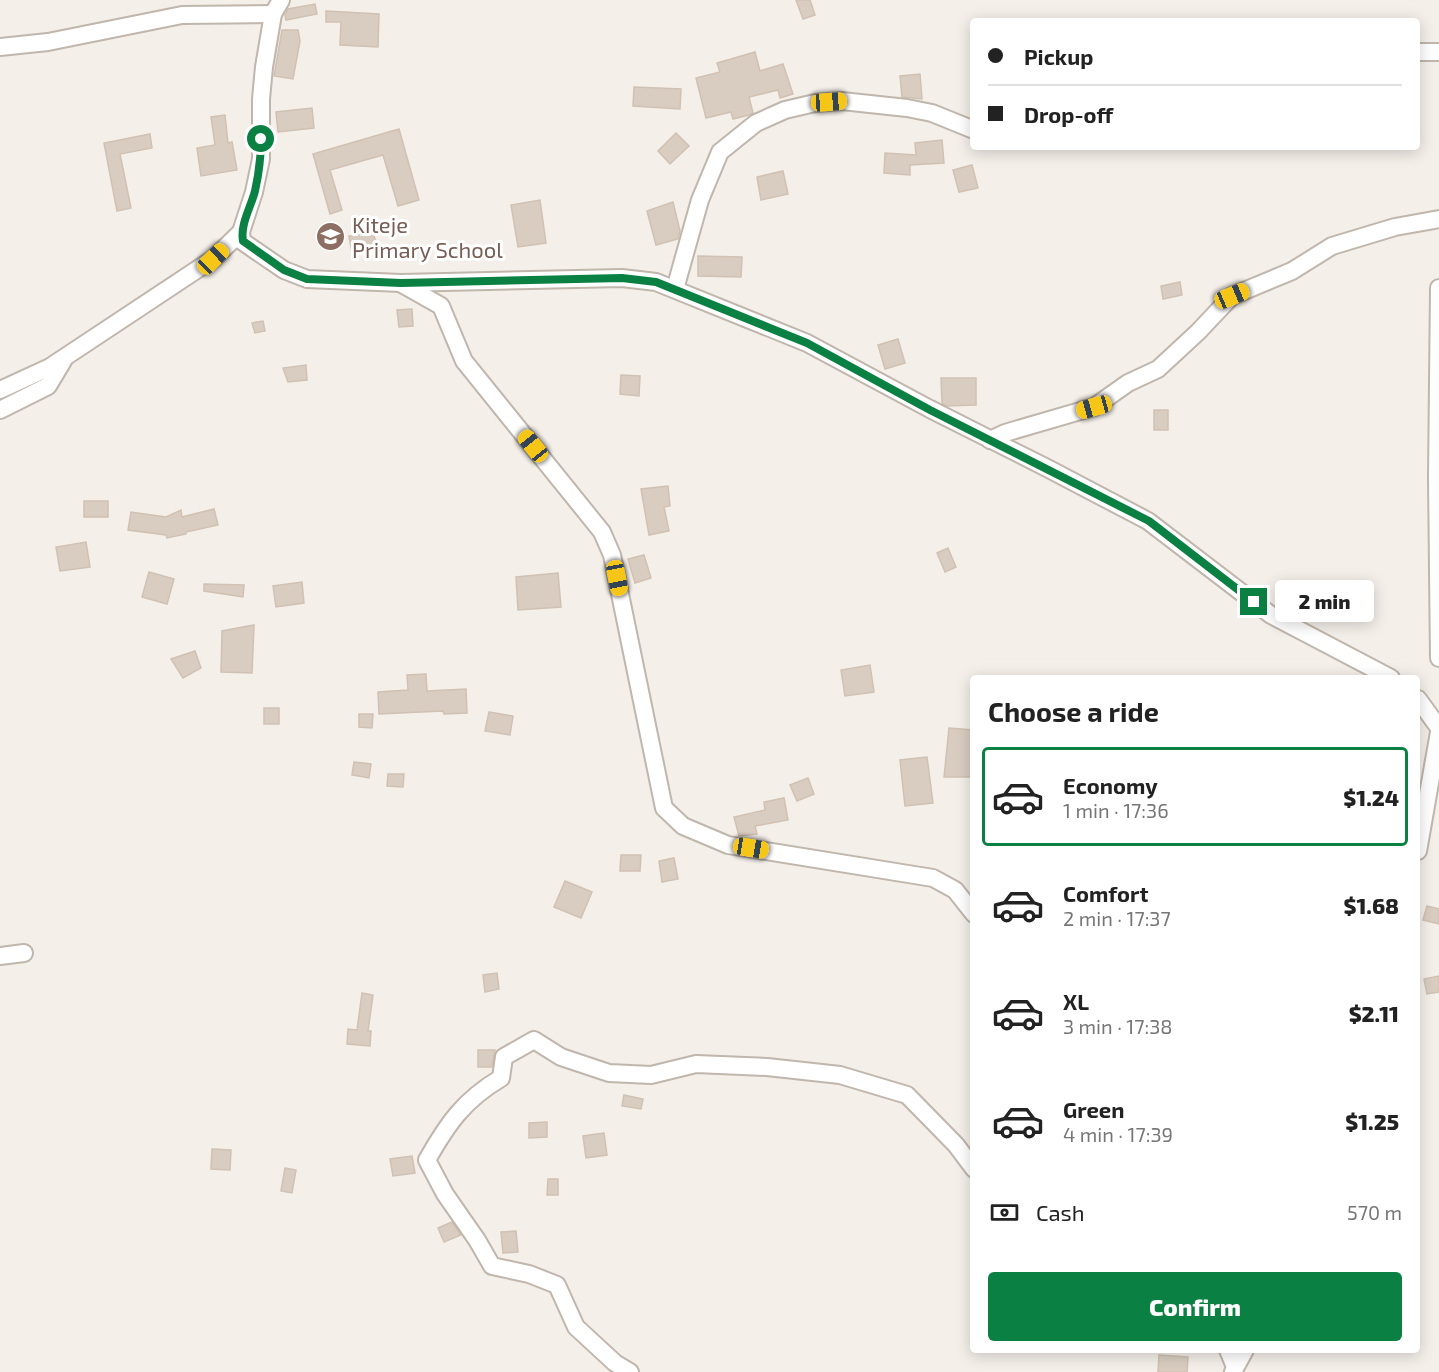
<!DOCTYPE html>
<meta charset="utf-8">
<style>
body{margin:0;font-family:"Exo 2",sans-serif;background:#f6f6f6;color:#222;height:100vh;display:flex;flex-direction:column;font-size:22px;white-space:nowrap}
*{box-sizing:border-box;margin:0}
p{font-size:20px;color:#767676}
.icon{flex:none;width:33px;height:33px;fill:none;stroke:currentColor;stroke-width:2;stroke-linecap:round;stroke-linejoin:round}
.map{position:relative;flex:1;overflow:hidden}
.drawer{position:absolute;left:970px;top:675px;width:450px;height:678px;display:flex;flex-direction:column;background:#fff;border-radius:6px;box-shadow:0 3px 15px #0003}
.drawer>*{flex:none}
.hud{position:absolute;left:970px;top:18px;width:450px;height:132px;border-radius:6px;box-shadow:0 3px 15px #0003;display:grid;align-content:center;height:132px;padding:0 18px;background:#fff}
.end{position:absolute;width:27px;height:27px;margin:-14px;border:8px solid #0b8043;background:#fff;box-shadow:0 0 0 3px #fff}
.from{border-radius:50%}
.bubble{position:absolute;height:42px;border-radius:6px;background:#fff;box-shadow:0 3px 15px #0003;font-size:20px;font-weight:800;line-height:42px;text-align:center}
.car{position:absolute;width:18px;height:36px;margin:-18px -9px;border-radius:8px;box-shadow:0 0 4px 2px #0007;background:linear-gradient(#f5c518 24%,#345 0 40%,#f5c518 0 76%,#345 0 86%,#f5c518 0)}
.hud b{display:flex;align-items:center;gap:21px;height:57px;font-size:22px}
.hud b+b{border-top:2px solid #e0e0e0}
.hud i{width:15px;height:15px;background:#222}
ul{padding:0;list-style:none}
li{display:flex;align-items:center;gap:18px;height:99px;margin:0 12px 9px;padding:0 6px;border:3px solid transparent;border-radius:6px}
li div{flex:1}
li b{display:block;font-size:22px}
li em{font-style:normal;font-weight:800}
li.selected{border-color:#0b8043}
li>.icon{width:54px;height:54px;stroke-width:1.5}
h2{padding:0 18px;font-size:27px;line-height:72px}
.pay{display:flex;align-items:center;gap:15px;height:66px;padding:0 18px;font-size:22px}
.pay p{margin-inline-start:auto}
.primary-button{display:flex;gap:12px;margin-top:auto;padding:12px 18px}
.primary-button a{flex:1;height:69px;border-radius:6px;background:#0b8043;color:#fff;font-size:24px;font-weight:800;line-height:69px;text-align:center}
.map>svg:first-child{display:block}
.building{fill:#d9cdc1;stroke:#d1c1b2;stroke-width:1.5}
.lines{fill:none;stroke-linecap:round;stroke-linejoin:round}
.street-casing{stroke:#c0b6ac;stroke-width:20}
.street{stroke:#fff;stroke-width:16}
.route{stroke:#0b8043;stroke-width:8}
.labels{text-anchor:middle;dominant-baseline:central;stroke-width:6;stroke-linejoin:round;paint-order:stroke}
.education-label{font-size:22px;fill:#785e54;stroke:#fff;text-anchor:start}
</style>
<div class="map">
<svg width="1439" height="1372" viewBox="0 0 1439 1372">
<rect width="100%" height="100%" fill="#f4efe9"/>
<g class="building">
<path d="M796,0H810L815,15L803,19Z"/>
<path d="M315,4L317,14L286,20L285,15L288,9Z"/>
<path d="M326,11L379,14L378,47L340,45L341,22H326Z"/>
<path d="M282,30H298L300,41L293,79L274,76Z"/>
<path d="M755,52L760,71L783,64L793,94L780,98L778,90L749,97L753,113L749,115L733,119L731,112L706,118L696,78L720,72L717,63Z"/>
<path d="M920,74L922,99L902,97L900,76Z"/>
<path d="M634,87L681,89L680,109L633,106Z"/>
<path d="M312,108L314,128L278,132L276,112Z"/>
<path d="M225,115L228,143L232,142L237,170L201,176L197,148L215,145L211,117Z"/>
<path d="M399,129L419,200L398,206L383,155L330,170L342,210L330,214L313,154Z"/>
<path d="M676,133L689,146L670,164L658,151Z"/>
<path d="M150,134L152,148L120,154L131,208L117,211L104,143Z"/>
<path d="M942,140L944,163L910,165V175L884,173L885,153L916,155L915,143Z"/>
<path d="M972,165L978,188L959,192L953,170Z"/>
<path d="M783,171L788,194L761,200L757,177Z"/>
<path d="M540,200L546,243L518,247L511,205Z"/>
<path d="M673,202L680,231L678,239L656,245L647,211Z"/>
<path d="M373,231L377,248L352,253L349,236Z"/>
<path d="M698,256L742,257L741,277L698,276Z"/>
<path d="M1180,282L1182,295L1163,299L1161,286Z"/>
<path d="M412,309L413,326L399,327L397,310Z"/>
<path d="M263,321L265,331L255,333L252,323Z"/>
<path d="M898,339L905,363L885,369L878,345Z"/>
<path d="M306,365L307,380L288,382L283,368Z"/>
<path d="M621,375L640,376L639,396L620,394Z"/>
<path d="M941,378H976V405L946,406L942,403Z"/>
<rect x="1154" y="410" width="14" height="20"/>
<path d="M668,486L670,506L664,507L669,531L649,535L641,489Z"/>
<rect x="84" y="501" width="24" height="16"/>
<path d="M214,509L218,525L186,532V534L167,538L166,535L128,530L131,512L166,517L181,510L182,517Z"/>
<path d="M86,542L90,567L60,571L56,547Z"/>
<path d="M948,548L956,567L945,572L937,553Z"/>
<path d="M644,555L651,578L635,583L628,559Z"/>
<path d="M149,572L174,579L167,604L142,597Z"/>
<path d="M558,573L561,607L518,610L516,577Z"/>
<path d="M302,582L304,603L276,607L273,586Z"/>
<path d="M204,584L244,585L243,597L204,591Z"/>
<path d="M254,625L252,673L221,672L222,631Z"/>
<path d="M195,651L201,668L183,678L171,659Z"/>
<path d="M870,665L874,692L845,696L841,670Z"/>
<path d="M426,674L427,691L466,689L467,713L444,714L443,711L379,714L378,692L408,690L407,675Z"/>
<rect x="264" y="708" width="15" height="16"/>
<path d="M489,712L513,716L510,735L485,731Z"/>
<path d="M359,714H373L372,728L359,727Z"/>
<path d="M949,728L973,730L974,755H971V777H944Z"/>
<path d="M927,757L933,803L905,806L900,760Z"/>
<path d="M354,762L371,764L369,778L352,775Z"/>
<path d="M388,774H404L403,787L387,786Z"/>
<path d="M808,778L814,794L797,801L790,785Z"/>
<path d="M784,798L788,820L755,826L757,834L739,836L734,817L765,810L764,802Z"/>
<path d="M621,855H641L640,871H620Z"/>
<path d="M674,858L678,879L662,882L659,861Z"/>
<path d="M565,881L592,892L581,918L554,907Z"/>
<path d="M1427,906L1439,909V924L1423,920Z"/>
<path d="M497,973L499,989L485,992L483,975Z"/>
<path d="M1439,976V992L1427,994L1424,979Z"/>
<path d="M362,993L373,995L368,1031H371L370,1046L347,1044L348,1029L357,1030Z"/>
<path d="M478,1050H495L492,1067H478Z"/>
<path d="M624,1095L643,1099L641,1109L622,1106Z"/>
<path d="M547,1122V1137L529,1138V1123Z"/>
<path d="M604,1133L607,1155L586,1158L583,1136Z"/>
<path d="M212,1149L231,1150L230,1170L211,1169Z"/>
<path d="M412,1156L415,1173L393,1176L390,1159Z"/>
<path d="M285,1168L296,1170L292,1193L281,1191Z"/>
<path d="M548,1179H558V1195H547Z"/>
<path d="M452,1222L461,1235L444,1242L438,1228Z"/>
<path d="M516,1231L518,1252L503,1253L501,1232Z"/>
<path d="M1159,1355L1188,1357L1187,1372H1158Z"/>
</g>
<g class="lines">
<defs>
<g id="street">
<path d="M0,47L48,42L182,15L273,14"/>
<path d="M1418,52H1439"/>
<path d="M241,232L254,192L261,159V99L264,67L273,14L281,0"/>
<path d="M402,284L441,306L464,361L602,532L612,555L664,808L683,826L728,845L933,878L955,890L974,914"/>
<path d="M1439,288L1437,478L1439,658"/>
<path d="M675,289L700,200L720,152L756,123L785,110L815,103L842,101L907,108L932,113L974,130"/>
<path d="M0,390L50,367L213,259L241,232L242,241L249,246L284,270L307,279L401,283L622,278L656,282L807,343L930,409L1047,468L1148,521L1271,615L1391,678"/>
<path d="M0,410L48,386L63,361"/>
<path d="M990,440L1005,433L1094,407L1128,383L1158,369L1198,332L1232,296L1292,271L1332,246L1395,227L1439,219"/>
<path d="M1418,699L1439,728"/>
<path d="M1418,851L1439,732"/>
<path d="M0,956L24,953"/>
<path d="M1228,1350L1235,1367"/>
<path d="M630,1372L615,1363L576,1327L557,1285L529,1274L492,1266L477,1240L445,1194L427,1160C448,1123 464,1100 501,1078L504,1057L534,1040L561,1057L609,1073L651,1075L696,1064L767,1067L840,1075L907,1095L956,1145L974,1169"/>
<path d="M1233,1372L1245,1350"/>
</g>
</defs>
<use href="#street" class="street-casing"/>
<use href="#street" class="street"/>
</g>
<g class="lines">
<path class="route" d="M261,139C261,157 259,173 255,191C251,207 240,224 243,241L284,270L307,279L401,283L622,278L656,282L807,343L930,410L1149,521L1254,602"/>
</g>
<defs>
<symbol id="school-disc" viewBox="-11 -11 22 22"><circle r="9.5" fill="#8d6e63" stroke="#fff"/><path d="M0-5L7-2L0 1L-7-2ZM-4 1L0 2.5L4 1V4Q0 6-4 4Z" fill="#fff"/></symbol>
</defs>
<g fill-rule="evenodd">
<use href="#school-disc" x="314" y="220" width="33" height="33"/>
</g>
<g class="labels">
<g class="education-label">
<text x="352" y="224">Kiteje<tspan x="352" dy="25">Primary School</tspan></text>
</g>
</g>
</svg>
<i class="end from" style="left:261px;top:139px"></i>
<i class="end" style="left:1254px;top:602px"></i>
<div class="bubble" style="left:1275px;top:580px;width:99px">2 min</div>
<i class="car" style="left:829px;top:102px;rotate:86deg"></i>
<i class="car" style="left:213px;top:259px;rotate:46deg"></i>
<i class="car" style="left:1232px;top:296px;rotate:67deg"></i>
<i class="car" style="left:1094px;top:407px;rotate:254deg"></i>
<i class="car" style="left:533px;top:446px;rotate:321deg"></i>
<i class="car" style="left:617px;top:578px;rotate:169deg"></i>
<i class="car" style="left:751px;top:848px;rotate:99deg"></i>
<div class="hud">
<b><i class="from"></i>Pickup</b>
<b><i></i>Drop-off</b>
</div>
<section class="drawer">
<h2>Choose a ride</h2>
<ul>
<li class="selected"><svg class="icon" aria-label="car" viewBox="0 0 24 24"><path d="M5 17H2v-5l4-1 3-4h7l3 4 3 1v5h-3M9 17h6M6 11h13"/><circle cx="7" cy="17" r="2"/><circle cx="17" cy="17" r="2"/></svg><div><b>Economy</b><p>1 min · 17:36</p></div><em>$1.24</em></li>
<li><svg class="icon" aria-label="car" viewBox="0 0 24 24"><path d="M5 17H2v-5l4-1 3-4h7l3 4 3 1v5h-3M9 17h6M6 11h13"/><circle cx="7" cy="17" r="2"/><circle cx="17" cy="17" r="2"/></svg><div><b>Comfort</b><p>2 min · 17:37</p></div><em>$1.68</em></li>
<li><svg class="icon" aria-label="car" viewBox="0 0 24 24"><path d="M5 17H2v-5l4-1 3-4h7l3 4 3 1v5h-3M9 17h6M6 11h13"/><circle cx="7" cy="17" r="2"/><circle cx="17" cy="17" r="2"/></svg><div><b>XL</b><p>3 min · 17:38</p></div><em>$2.11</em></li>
<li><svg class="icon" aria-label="car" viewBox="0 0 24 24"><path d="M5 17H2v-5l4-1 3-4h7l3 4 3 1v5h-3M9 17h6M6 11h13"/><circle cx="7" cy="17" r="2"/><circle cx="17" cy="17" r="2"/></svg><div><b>Green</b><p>4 min · 17:39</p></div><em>$1.25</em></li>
</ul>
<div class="pay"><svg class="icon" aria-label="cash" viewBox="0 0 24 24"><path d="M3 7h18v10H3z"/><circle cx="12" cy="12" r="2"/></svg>Cash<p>570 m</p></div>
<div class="primary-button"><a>Confirm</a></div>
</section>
</div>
